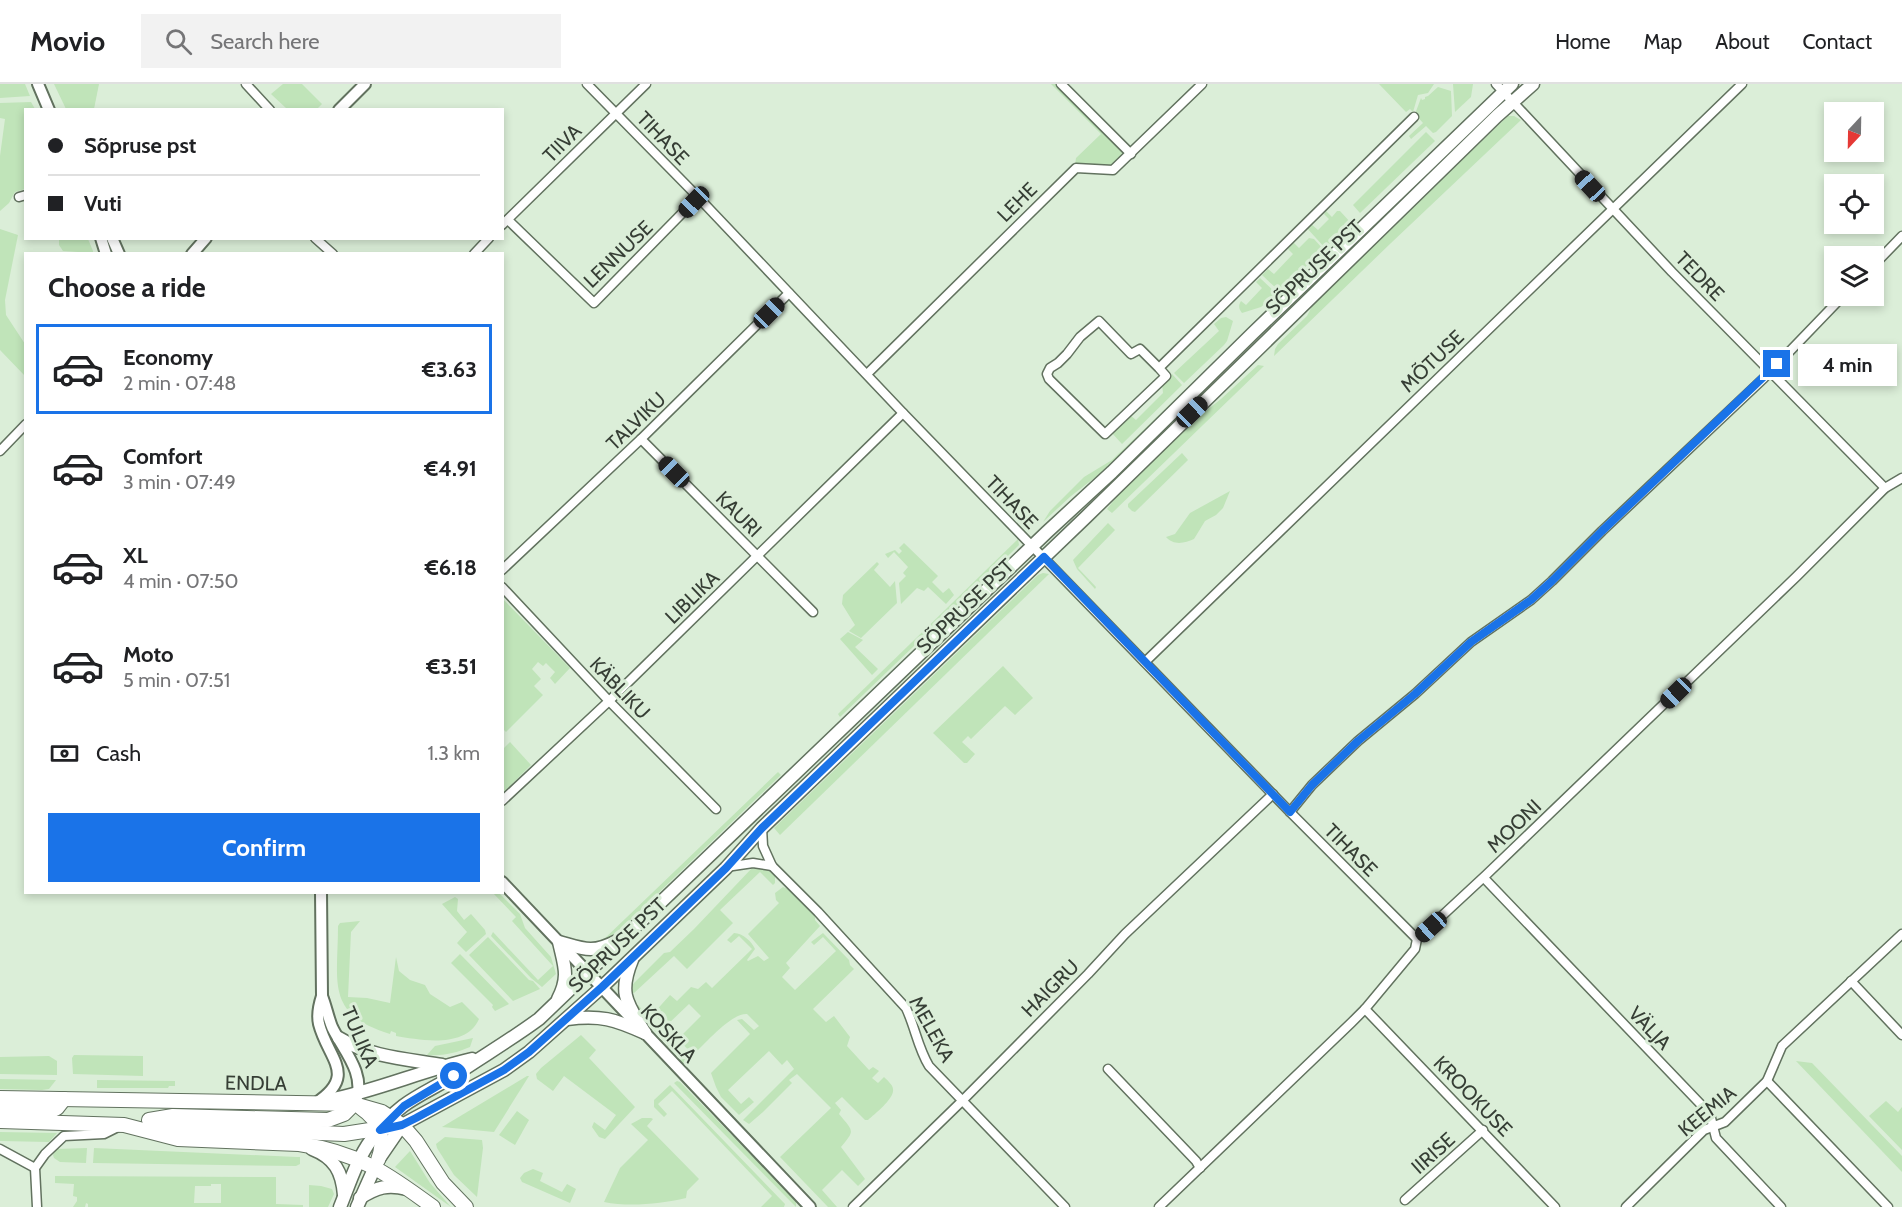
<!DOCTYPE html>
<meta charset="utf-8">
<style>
body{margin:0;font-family:Cabin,sans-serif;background:#f2f2f2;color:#202124;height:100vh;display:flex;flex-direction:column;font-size:22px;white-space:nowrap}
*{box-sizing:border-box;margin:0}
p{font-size:20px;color:#757577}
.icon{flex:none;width:33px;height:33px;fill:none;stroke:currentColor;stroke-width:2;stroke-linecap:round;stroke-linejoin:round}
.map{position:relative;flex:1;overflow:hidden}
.drawer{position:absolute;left:24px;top:168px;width:480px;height:642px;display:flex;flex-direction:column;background:#fff;border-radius:0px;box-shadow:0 3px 9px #0003}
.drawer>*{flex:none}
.top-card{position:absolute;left:24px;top:24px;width:480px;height:132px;border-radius:0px;box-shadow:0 3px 9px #0003;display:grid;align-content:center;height:132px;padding:0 24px;background:#fff}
.needle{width:39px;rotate:202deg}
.tools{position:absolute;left:1824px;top:18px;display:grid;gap:12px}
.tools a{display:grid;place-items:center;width:60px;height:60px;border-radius:0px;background:#fff;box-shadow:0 3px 9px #0003;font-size:30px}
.end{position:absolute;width:27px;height:27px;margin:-14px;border:8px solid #1a73e8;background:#fff;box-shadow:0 0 0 3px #fff}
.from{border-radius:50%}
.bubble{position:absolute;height:42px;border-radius:0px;background:#fff;box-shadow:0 3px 9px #0003;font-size:20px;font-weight:700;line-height:42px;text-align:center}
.car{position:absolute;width:18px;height:36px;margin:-18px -9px;border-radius:8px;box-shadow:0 0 4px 2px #0007;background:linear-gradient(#222 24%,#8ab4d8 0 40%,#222 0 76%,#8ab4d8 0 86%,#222 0)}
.top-card b{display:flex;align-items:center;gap:21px;height:57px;font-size:22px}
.top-card b+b{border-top:2px solid #e0e0e0}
.top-card i{width:15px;height:15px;background:#202124}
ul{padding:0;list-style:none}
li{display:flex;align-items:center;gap:18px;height:90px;margin:0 12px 9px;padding:0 12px;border:3px solid transparent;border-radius:0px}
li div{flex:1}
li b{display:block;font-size:22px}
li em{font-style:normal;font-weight:700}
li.on{border-color:#1a73e8}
li>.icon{width:54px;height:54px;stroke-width:1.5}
h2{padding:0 24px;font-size:27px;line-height:72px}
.pay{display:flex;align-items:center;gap:15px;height:66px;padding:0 24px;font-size:22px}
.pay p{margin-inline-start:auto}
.action{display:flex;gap:12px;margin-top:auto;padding:12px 24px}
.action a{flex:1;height:69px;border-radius:0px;background:#1a73e8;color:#fff;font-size:24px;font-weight:700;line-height:69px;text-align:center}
header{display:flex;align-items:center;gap:36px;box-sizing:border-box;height:84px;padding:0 30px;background:#fff;border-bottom:2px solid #e0e0e0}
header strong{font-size:28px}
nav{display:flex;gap:33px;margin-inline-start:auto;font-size:21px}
.search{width:420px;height:54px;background:#f2f2f2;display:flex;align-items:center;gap:15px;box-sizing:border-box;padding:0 21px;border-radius:0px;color:#757577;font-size:22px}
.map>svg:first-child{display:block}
.green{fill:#c0e4b9;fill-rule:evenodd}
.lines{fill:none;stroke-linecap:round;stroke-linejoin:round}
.minor-casing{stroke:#62725f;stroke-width:11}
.tertiary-casing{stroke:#62725f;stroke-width:14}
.secondary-casing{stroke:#62725f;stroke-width:15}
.primary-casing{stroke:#62725f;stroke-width:16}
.minor{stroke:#fff;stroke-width:8}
.tertiary{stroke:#fff;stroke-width:10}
.secondary{stroke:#fff;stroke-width:12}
.primary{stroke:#fff;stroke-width:14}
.route{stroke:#1a73e8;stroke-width:8}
.labels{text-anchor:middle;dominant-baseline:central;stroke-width:6;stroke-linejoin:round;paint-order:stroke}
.street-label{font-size:20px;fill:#363e35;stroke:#dbeed8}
</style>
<header>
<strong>Movio</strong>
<div class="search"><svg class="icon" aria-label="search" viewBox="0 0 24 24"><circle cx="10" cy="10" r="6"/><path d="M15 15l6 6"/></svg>Search here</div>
<nav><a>Home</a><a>Map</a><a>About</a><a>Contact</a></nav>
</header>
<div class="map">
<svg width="1902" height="1123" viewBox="0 0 1902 1123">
<rect width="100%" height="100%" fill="#dbeed8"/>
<g class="green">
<path d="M0,0H25L30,12L0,14Z"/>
<path d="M54,0H99L94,25H66Z"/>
<path d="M283,0H302L322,20L317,25H287L271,10Z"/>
<path d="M1051,0H1057L1124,68V72L1112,82L1075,81L1076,74L1101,50Z"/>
<path d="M1379,0H1434L1428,9L1418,11L1413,28L1410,25L1406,28Z"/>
<path d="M1453,0H1473L1471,13L1455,28Z"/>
<path d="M1438,3L1451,7L1452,32L1436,48L1433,49L1426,42L1411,55L1409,52L1423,39L1415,30L1421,14L1422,16L1425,15V13L1428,12Z"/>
<path d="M31,18L35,25L26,26L25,105L15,108L9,119L0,127V72L5,35L0,34V19Z"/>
<path d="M1508,32H1514L1521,36L1391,159L1274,272L1275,265L1278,260L1307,232L1314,218Z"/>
<path d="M1426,48L1435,57L1360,129L1353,121Z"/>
<path d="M1326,127L1332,133L1337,127H1340L1351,139L1325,164L1306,143L1310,139L1318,146L1329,135L1324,130Z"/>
<path d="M0,145L18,151L5,216L6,231L25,260V292L0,266Z"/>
<path d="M1309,154L1314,155L1324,166L1279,207L1262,191L1268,185L1274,190L1293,170L1288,165L1293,158L1299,164Z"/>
<path d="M59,155H88L93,167V169L63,167L59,161Z"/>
<path d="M1260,194L1277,210L1261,223L1242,229C1239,225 1238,222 1241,217L1246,221L1262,204L1256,198Z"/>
<path d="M1226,233L1233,237L1227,257L1224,261L1184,299L1174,289L1219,247L1214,240L1221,234Z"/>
<path d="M1258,281L1264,282L1112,429L1107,425L1125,402L1187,342L1221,315Z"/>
<path d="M1172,290L1182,301L1122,360L1111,348L1130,331L1136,336L1163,309L1162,300Z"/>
<path d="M1184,307L1168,327L1110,384L1106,385L1071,412L1043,438L1050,427L1084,393L1112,376Z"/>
<path d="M1182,369L1188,376L1187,377L1135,428L1132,427L1128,423V420Z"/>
<path d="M1230,407L1223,424L1216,431L1205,437L1194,455C1185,459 1174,462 1166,453L1175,450L1190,429Z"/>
<path d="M1108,439L1115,446L1078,484L1096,503L1095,505L1077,485L1073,476Z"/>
<path d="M1018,455L1019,461L1011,469L840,633L838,630Z"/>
<path d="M904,459L938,492L932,498L943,509L949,504L954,511L946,520L928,503L924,507L917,504L901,520L899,499L906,492L903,489L908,483L894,468L888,474L885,470L895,466L899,470L902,467L899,464Z"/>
<path d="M877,478L879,480L874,486L890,503L895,497L897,519L861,554L849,547L855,541L842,520L843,511Z"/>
<path d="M1043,489L1049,490L780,751L774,744L1038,491Z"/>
<path d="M503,515L570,584L555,600L550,594L555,588L546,579L543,582L538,578L532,585L541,595L534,602L543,611L506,648L502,644Z"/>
<path d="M848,548L863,556L855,563L878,585L872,591L840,555Z"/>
<path d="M1003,582L1033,614L1015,631L1005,622L971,655L968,652L962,658L975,670L967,679H964L933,649Z"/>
<path d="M510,658L531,681L503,709V665Z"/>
<path d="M778,688L781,691L623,843L614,852L601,858Z"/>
<path d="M753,783L766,785L775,792V799L773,801L760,788L720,826L733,839L687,885L674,872L634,909L632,908L633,900L664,869L670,868L694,845Z"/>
<path d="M783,803L790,806L815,832V836L820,842L786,879L790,884L782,893L795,906L836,867L823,853L814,861L811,858L823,849L849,876L850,881L854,885L813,925L826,938L834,932L850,953L847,962L869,986L873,983L879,987L872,994L878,999L884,993C887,996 893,1001 893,1005C895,1014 875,1030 868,1036H865L842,1013L835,1019L841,1026L839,1030C854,1048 855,1046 841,1063L865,1095L858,1102L842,1086L822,1106L837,1123H828L780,1073L831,1024L797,990L789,996L792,999L763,1028L749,1040L743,1036L794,985L787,976L782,981L769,967L728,1006L741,1020L749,1013L754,1018L740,1030L739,1031L721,1013L716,1003L711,989L750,950L737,936L742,935L754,946L759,942L747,930C731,929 705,960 693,971L678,955L701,932L689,920L666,942L653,930L670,911L677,917L691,903L698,905L706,898L712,904L752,865L739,852L731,859L727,856L734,849C743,849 752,858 755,865L747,876L748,877L758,872L764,877L769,874L748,850L779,819L776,816L775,809Z"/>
<path d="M493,809H499L520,830L525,844L551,873L556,890L542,903L531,894L491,852L493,848L538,896L553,882L512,837L516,833Z"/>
<path d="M455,813L458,815L457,827L464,836L471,830L485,846L486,850L466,868L457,859L467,848L442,820Z"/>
<path d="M360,837L351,848L348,913L367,914L390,919L396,873L399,887L410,896L425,901L430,910L450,923L462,918L479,935C466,965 420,956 396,952V949L391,947L390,950C325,930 338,898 338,842L340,839Z"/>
<path d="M488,853L529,896L533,897L540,905L513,917L469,871Z"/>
<path d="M460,870L509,920L495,927L492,923L493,921L451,879Z"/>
<path d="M638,921L689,975L681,982L669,963L635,925Z"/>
<path d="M581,951L596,966L589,974L635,1023L605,1055L599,1053L592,1043L594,1038L605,1046L616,1031L564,992L553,1007L537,995L536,990L541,984Z"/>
<path d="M473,954L470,963C456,969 443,972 427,971L435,962Z"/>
<path d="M74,971L143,972V992L73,990L72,974Z"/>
<path d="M49,972L57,977V991L0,990V973Z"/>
<path d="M1796,977L1812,979L1902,1072V1088Z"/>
<path d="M527,992H529L494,1048L442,1043Z"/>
<path d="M0,995L56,996L49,1005L42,1006L0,1005Z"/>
<path d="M97,996L175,997V1002H169L168,1004H97Z"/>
<path d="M677,997L680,998L796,1117V1123L674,999Z"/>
<path d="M670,1001L785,1120L784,1123H761L772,1112L672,1007L658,1020L667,1030L664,1033L654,1023V1016Z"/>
<path d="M1886,1017L1898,1028L1902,1023V1066L1869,1032Z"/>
<path d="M517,1027L529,1036L515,1061L499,1051Z"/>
<path d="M642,1034H651L653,1035L647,1042L699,1095L687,1107L686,1114C660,1120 629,1123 604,1118L620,1084L648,1056L631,1040Z"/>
<path d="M0,1048L57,1049L49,1058L0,1057Z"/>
<path d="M445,1053L482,1056L483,1064L477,1113L454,1091L437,1064L436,1060Z"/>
<path d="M87,1064L86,1079L60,1078L54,1074L53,1071L56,1065Z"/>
<path d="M94,1064L297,1073H300V1080L296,1082L93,1079Z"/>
<path d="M410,1067L430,1099L451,1123L395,1083Z"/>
<path d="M533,1085L543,1089L540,1097L562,1108L567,1100L576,1105L570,1119L522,1098L520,1094L524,1089Z"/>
<path d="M55,1092L276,1093V1120L303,1121V1123H88V1120L86,1119L85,1123H73L77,1117V1113L73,1112L74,1100L55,1099ZM211,1100H221V1119H194L195,1102H211Z"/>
<path d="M309,1101L321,1102L332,1105L334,1110L328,1123H309Z"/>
</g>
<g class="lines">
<defs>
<g id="minor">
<path d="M246,0L270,26"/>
<path d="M587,0L698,113L903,329L1290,728L1417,855"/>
<path d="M1061,0L1131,70"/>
<path d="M1496,0L1672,188L1885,404"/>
<path d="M19,113L26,111"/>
<path d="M508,136L594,219L698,113"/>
<path d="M502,141L646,0"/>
<path d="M315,154L333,170"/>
<path d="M474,170L489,154"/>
<path d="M1874,181L1902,152"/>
<path d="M1159,284L1166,292L1105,350L1049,295L1047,290L1050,284L1058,279L1067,270L1080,253L1099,237L1131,270L1140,265L1159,284L1414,33"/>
<path d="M867,290L1076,84L1113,86L1202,0"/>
<path d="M641,355L813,528"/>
<path d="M0,367L26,340"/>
<path d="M502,486L641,355L789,209"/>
<path d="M502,503L609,617L716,725"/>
<path d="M1145,578L1742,0"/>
<path d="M502,717L609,617L903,329"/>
<path d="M1290,728L1312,701L1358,657L1415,610L1471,558L1531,516L1552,497L1602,447L1764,294L1843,212"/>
<path d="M762,744L763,762L772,782L818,828L906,924C915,943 918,964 929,982L1065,1123"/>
<path d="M726,783L753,779L772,782"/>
<path d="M1484,794L1710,1030L1716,1054L1781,1123"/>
<path d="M1851,897L1902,951"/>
<path d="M1365,925L1555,1123"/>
<path d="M1108,985L1196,1077L1200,1084"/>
<path d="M1767,997L1888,1123"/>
<path d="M0,1065L35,1084"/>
<path d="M1405,1116L1483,1046"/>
<path d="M37,1123L35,1084L45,1070L64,1052L104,1050L118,1043"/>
<path d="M853,1123L962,1017L1088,890L1125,850L1273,710"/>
<path d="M1159,1123L1351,939L1365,925L1415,865L1417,855L1486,791L1797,492L1885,404L1902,394"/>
<path d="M1626,1123L1704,1046L1725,1038L1767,997L1782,962L1902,850"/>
</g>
<g id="tertiary">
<path d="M38,0L49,26"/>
<path d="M339,26L365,0"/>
<path d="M101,154L106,170"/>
<path d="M112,154L119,170"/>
<path d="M192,170L206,154"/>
<path d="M502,798L810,1123"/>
<path d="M322,912C326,922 328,933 332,943C343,966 366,989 356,1017"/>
<path d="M316,1019C358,991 328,975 319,940C317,931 319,921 322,912L321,808"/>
</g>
<g id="secondary">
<path d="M632,876C618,910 627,919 645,949"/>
<path d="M558,915C570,892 564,881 559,858C584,865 592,870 617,857"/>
<path d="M567,935C601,931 614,935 645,949"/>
<path d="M339,954C370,973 406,975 442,981"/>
<path d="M330,1016C378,1006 424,986 472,975"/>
<path d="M312,1065C335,1074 342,1088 344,1111"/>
<path d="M360,1114C377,1103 388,1100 407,1105"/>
<path d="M340,1123C349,1101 357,1075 371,1056C380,1044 391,1031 403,1022C419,1010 438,1002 455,991C483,972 512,955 539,935L1047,448L1112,388L1253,249L1512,0"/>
<path d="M357,1123L378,1076L402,1041L504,986L529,968L602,903L726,784L762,744L1086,433L1497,32L1533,0"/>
</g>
<g id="primary">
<path d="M0,1014L354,1020L382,1028L402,1041L416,1057L443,1099L466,1123"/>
<path d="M361,1024C380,1037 386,1055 378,1076"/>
<path d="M0,1028H49L57,1024L64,1015"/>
<path d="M149,1036L173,1032L328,1036L344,1030L354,1020"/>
<path d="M0,1037L124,1041L178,1055L299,1060C357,1068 387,1089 433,1123"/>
<path d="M150,1042L344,1050L402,1041"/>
</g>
</defs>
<use href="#minor" class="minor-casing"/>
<use href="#tertiary" class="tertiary-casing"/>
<use href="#secondary" class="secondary-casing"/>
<use href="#primary" class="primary-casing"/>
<use href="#minor" class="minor"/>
<use href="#tertiary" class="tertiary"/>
<use href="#secondary" class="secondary"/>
<use href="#primary" class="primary"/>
</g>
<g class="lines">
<path class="route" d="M454,992L404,1022L380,1046L402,1041L416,1034L504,986L529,968L602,903L726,784L762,744L1044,473L1290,728L1312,701L1358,657L1415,610L1471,558L1531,516L1552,497L1602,447L1777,280"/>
</g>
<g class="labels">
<g class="street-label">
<text transform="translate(663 54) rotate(46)">TIHASE</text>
<text transform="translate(562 59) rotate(-45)">TIIVA</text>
<text transform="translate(1017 118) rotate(-45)">LEHE</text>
<text transform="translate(618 170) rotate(-44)">LENNUSE</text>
<text transform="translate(1314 183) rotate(-44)">SÕPRUSE PST</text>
<text transform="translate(1700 192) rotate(46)">TEDRE</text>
<text transform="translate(1432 277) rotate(-44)">MÕTUSE</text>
<text transform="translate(636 337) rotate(-44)">TALVIKU</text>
<text transform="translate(1012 418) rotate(46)">TIHASE</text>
<text transform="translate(739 430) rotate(45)">KAURI</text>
<text transform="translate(692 513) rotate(-44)">LIBLIKA</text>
<text transform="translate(965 522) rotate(-44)">SÕPRUSE PST</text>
<text transform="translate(620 604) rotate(46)">KÄBLIKU</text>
<text transform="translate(1514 742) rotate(-44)">MOONI</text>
<text transform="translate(1351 766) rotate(45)">TIHASE</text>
<text transform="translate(617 861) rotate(-44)">SÕPRUSE PST</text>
<text transform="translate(1050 904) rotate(-45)">HAIGRU</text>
<text transform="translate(1650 944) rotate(46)">VÄLJA</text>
<text transform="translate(932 945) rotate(61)">MELEKA</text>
<text transform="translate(669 949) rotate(47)">KOSKLA</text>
<text transform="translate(360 953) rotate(67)">TULIKA</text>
<text transform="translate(256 999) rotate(1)">ENDLA</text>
<text transform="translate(1473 1012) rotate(46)">KROOKUSE</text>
<text transform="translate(1707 1027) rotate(-39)">KEEMIA</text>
<text transform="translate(1433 1069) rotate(-42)">IIRISE</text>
</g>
</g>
</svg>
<div class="tools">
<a><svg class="needle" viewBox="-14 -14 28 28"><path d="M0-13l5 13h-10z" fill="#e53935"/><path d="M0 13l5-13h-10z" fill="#757577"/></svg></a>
<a><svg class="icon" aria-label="locate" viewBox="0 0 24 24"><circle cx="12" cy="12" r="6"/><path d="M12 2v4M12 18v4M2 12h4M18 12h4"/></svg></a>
<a><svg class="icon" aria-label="layers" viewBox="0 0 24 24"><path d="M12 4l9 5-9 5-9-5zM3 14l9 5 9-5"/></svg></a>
</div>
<i class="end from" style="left:454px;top:992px"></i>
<i class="end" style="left:1777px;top:280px"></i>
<div class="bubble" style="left:1798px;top:260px;width:99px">4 min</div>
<i class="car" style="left:1590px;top:102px;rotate:317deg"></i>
<i class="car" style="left:694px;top:118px;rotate:224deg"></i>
<i class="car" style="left:769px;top:229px;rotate:45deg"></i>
<i class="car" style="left:1192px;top:328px;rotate:46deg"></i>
<i class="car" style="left:674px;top:388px;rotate:315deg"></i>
<i class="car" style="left:1676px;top:609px;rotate:226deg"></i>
<i class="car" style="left:1431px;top:843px;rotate:228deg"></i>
<div class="top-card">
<b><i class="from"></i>Sõpruse pst</b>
<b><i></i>Vuti</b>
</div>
<section class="drawer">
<h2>Choose a ride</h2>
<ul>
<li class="on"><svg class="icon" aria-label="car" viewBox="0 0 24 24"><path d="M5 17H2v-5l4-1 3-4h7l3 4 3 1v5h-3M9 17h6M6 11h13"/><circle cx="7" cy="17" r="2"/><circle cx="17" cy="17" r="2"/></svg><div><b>Economy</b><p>2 min · 07:48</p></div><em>€3.63</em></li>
<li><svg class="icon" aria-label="car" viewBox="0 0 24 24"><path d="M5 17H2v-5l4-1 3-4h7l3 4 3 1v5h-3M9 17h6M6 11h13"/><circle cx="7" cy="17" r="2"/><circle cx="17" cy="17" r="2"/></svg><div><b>Comfort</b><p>3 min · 07:49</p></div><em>€4.91</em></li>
<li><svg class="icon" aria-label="car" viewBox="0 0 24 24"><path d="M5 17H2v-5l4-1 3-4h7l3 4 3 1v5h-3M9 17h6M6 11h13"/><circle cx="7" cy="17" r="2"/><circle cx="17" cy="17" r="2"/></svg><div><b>XL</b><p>4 min · 07:50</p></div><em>€6.18</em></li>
<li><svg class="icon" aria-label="car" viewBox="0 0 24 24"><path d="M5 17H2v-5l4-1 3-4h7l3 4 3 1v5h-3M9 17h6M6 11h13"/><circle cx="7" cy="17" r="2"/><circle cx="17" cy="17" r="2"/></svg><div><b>Moto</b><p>5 min · 07:51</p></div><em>€3.51</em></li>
</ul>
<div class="pay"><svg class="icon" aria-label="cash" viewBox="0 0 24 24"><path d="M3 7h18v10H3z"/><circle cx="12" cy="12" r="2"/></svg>Cash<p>1.3 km</p></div>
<div class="action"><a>Confirm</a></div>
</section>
</div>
